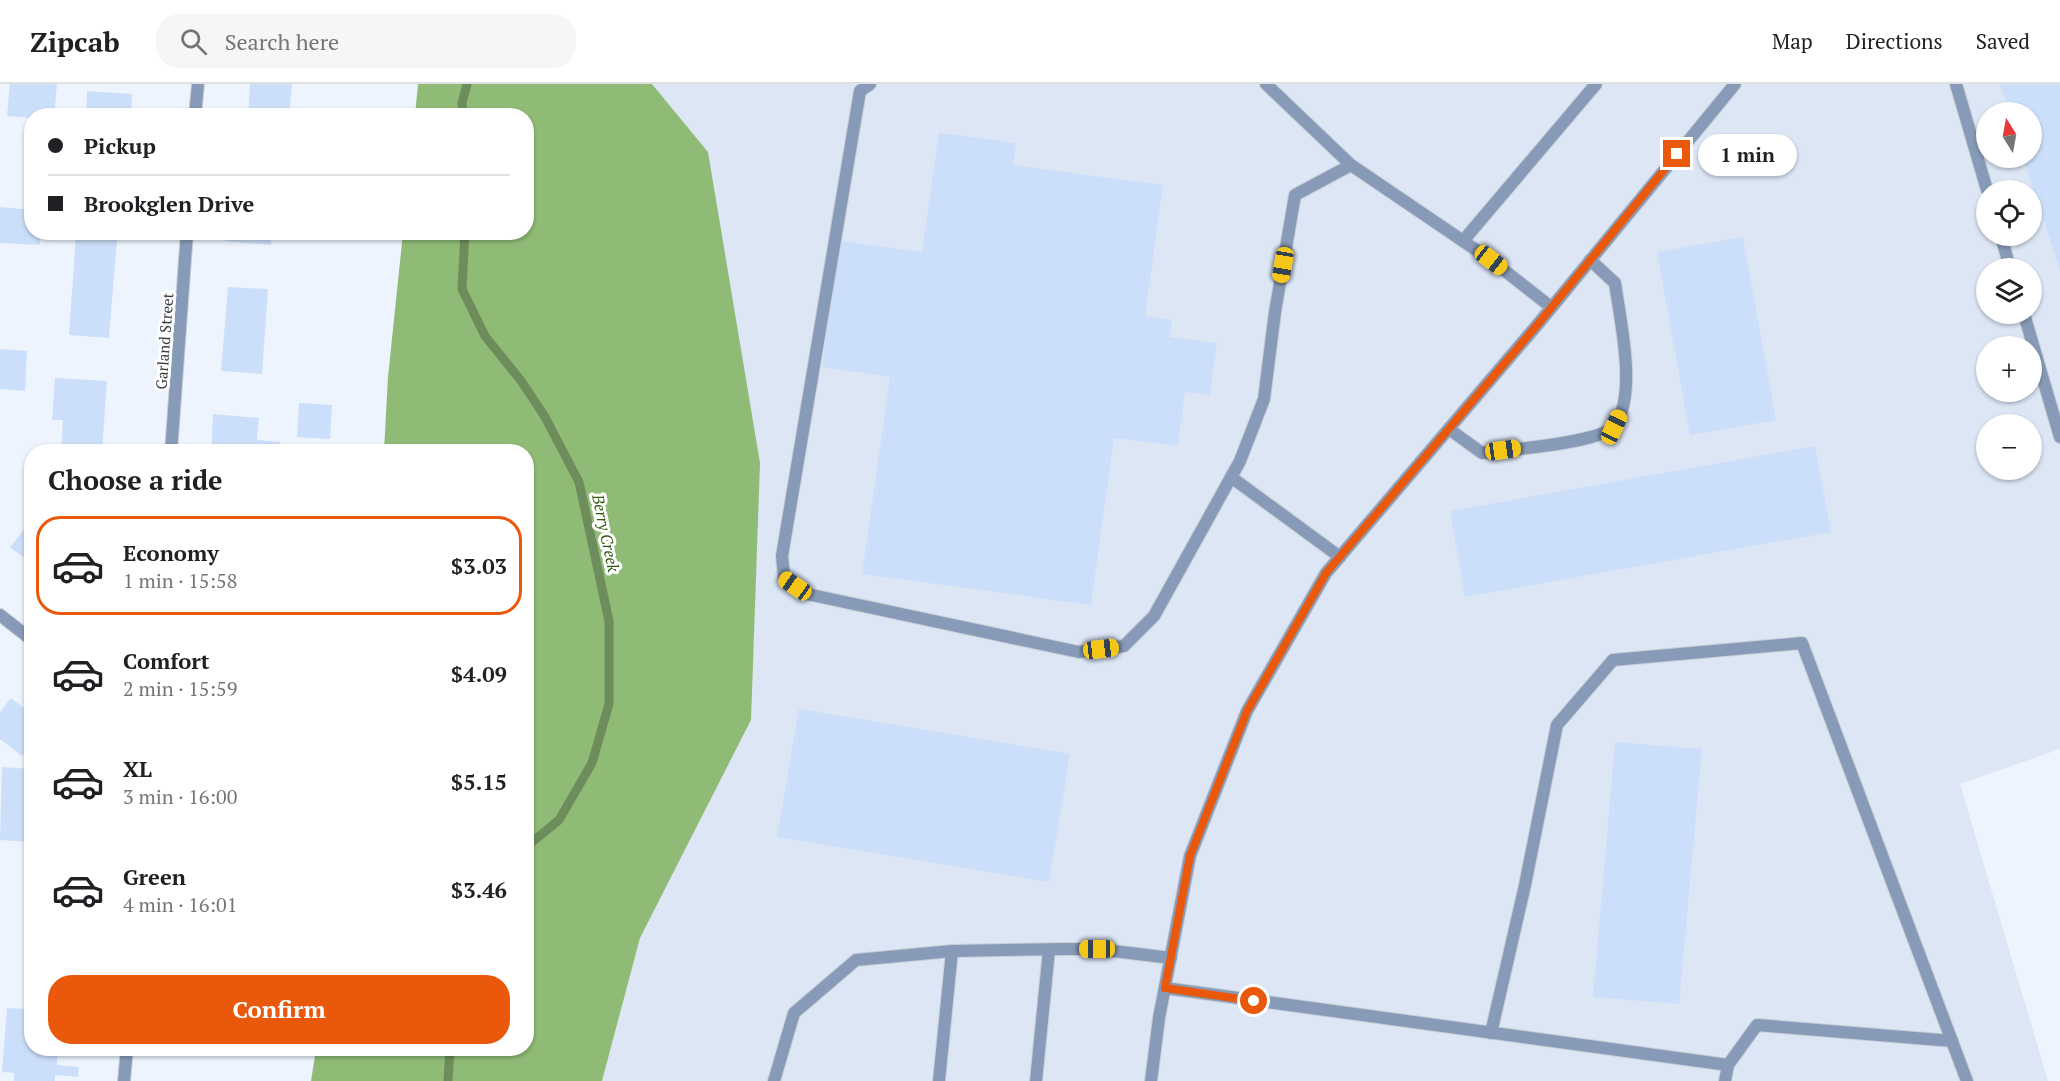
<!DOCTYPE html>
<meta charset="utf-8">
<style>
body{margin:0;font-family:"PT Serif",serif;background:#f6f6f6;color:#202124;height:100vh;display:flex;flex-direction:column;font-size:22px;white-space:nowrap}
*{box-sizing:border-box;margin:0}
p{font-size:20px;color:#757577}
.icon{flex:none;width:33px;height:33px;fill:none;stroke:currentColor;stroke-width:2;stroke-linecap:round;stroke-linejoin:round}
.map{position:relative;flex:1;overflow:hidden}
.panel{position:absolute;left:24px;top:360px;width:510px;height:612px;display:flex;flex-direction:column;background:#fff;border-radius:24px;box-shadow:0 2px 4px #0004}
.panel>*{flex:none}
.guide{position:absolute;left:24px;top:24px;width:510px;height:132px;border-radius:24px;box-shadow:0 2px 4px #0004;display:grid;align-content:center;height:132px;padding:0 24px;background:#fff}
.needle{width:39px;rotate:349deg}
.fabs{position:absolute;left:1976px;top:18px;display:grid;gap:12px}
.fabs a{display:grid;place-items:center;width:66px;height:66px;border-radius:50%;background:#fff;box-shadow:0 2px 4px #0004;font-size:30px}
.end{position:absolute;width:27px;height:27px;margin:-14px;border:8px solid #ea580c;background:#fff;box-shadow:0 0 0 3px #fff}
.from{border-radius:50%}
.bubble{position:absolute;height:42px;border-radius:21px;background:#fff;box-shadow:0 2px 4px #0004;font-size:20px;font-weight:700;line-height:42px;text-align:center}
.car{position:absolute;width:18px;height:36px;margin:-18px -9px;border-radius:8px;box-shadow:0 0 4px 2px #0007;background:linear-gradient(#f5c518 24%,#345 0 40%,#f5c518 0 76%,#345 0 86%,#f5c518 0)}
.guide b{display:flex;align-items:center;gap:21px;height:57px;font-size:22px}
.guide b+b{border-top:2px solid #e0e0e0}
.guide i{width:15px;height:15px;background:#202124}
ul{padding:0;list-style:none}
li{display:flex;align-items:center;gap:18px;height:99px;margin:0 12px 9px;padding:0 12px;border:3px solid transparent;border-radius:24px}
li div{flex:1}
li b{display:block;font-size:22px}
li em{font-style:normal;font-weight:700}
li.current{border-color:#ea580c}
li>.icon{width:54px;height:54px;stroke-width:1.5}
h2{padding:0 24px;font-size:27px;line-height:72px}
.button{display:flex;gap:12px;margin-top:auto;padding:12px 24px}
.button a{flex:1;height:69px;border-radius:24px;background:#ea580c;color:#fff;font-size:24px;font-weight:700;line-height:69px;text-align:center}
header{display:flex;align-items:center;gap:36px;box-sizing:border-box;height:84px;padding:0 30px;background:#fff;border-bottom:2px solid #e0e0e0}
header strong{font-size:28px}
nav{display:flex;gap:33px;margin-inline-start:auto;font-size:21px}
.search{width:420px;height:54px;background:#f6f6f6;display:flex;align-items:center;gap:15px;box-sizing:border-box;padding:0 21px;border-radius:24px;color:#757577;font-size:22px}
.map>svg:first-child{display:block}
.built{fill:#dce6f5;fill-rule:evenodd}
.forest{fill:#90bb76}
.lines{fill:none;stroke-linecap:round;stroke-linejoin:round}
.stream{stroke:#6e8d5d;stroke-width:9}
.building{fill:#ccdffa}
.service-casing{stroke:#c9cfd7;stroke-width:14}
.minor-casing{stroke:#c9cfd7;stroke-width:14}
.tertiary-casing{stroke:#c9cfd7;stroke-width:14}
.service{stroke:#879bb8;stroke-width:12}
.minor{stroke:#879bb8;stroke-width:12}
.tertiary{stroke:#879bb8;stroke-width:12}
.route{stroke:#ea580c;stroke-width:8}
.labels{text-anchor:middle;dominant-baseline:central;stroke-width:6;stroke-linejoin:round;paint-order:stroke}
.street-label{font-size:15px;fill:#383b3e;stroke:#fff}
.water-label{font-size:16px;font-style:italic;fill:#31580f;stroke:#fff}
</style>
<header>
<strong>Zipcab</strong>
<div class="search"><svg class="icon" aria-label="search" viewBox="0 0 24 24"><circle cx="10" cy="10" r="6"/><path d="M15 15l6 6"/></svg>Search here</div>
<nav><a>Map</a><a>Directions</a><a>Saved</a></nav>
</header>
<div class="map">
<svg width="2060" height="997" viewBox="0 0 2060 997">
<rect width="100%" height="100%" fill="#edf4fd"/>
<path class="built" d="M652,0H2060V665L1960,700L2048,997H602L640,854L751,636L708,68ZM1986,28H2031V74H1986ZM1986,106H2031V152H1986ZM1986,184H2031V230H1986ZM1986,262H2031V308H1986ZM1986,340H2031V386H1986Z"/>
<path class="forest" d="M418,0H652L708,68L760,379L751,636L640,854L602,997H311L316,965L526,964V368L384,367L388,293L403,149L526,148V32L415,31Z"/>
<g class="lines">
<g class="stream">
<path d="M463,32L462,19L467,0"/>
<path d="M465,148L462,205L485,252L522,298L545,333L579,398L609,537V620L592,679L559,736L526,763"/>
<path d="M448,997L450,964"/>
</g>
</g>
<g class="building">
<path d="M10,0H57L54,32H32V34L7,32Z"/>
<path d="M250,0H292L289,32H248Z"/>
<path d="M2000,0H2060V186L2023,74H2031V28H2009Z"/>
<path d="M87,7L132,10L131,32H86Z"/>
<path d="M939,49L1016,59L1013,81L1163,101L1145,232L1172,236L1170,253L1217,259L1210,311L1185,308L1178,362L1114,354L1091,521L862,490L890,293L822,283L840,157L922,168Z"/>
<path d="M0,123L32,126V148H62V155L40,154V161L0,159Z"/>
<path d="M225,148H272L271,161L225,157Z"/>
<path d="M76,152L117,155L109,254L69,251Z"/>
<path d="M1743,153L1776,336L1690,351L1657,168Z"/>
<path d="M228,203L268,205L262,290L221,287Z"/>
<path d="M0,265L27,267L25,307L0,305Z"/>
<path d="M55,294L107,297L102,368H61L63,336H52Z"/>
<path d="M299,319L332,321L330,355L297,353Z"/>
<path d="M213,330L259,334L257,356L280,358V368H211Z"/>
<path d="M1815,362L1831,448L1465,513L1450,427Z"/>
<path d="M32,436V480L10,463Z"/>
<path d="M11,614L32,630V660L22,672L0,655V628Z"/>
<path d="M799,625L1070,670L1049,798L777,753Z"/>
<path d="M1615,658L1702,665L1679,920L1593,913Z"/>
<path d="M2,683L32,685V758L0,756Z"/>
<path d="M28,892H32V964H58L57,981L79,983L78,993L55,991V997H14V989L2,988L7,924L26,925Z"/>
</g>
<g class="lines">
<defs>
<g id="service">
<path d="M870,0L860,7L782,472L784,493L807,510L1079,568L1124,562L1154,532L1240,377L1264,315L1275,228L1295,111L1351,81"/>
<path d="M1266,0L1351,81L1491,176L1551,223"/>
<path d="M1956,0L1987,106"/>
<path d="M2001,152L2010,184"/>
<path d="M1463,157L1596,0"/>
<path d="M2024,230L2060,353"/>
<path d="M1449,345L1482,369C1507,366 1601,359 1614,342C1638,312 1620,236 1615,199L1590,176"/>
<path d="M1231,393L1340,473"/>
<path d="M1165,904L1728,981L1725,997"/>
<path d="M1491,949L1525,801L1557,641L1613,576L1802,559L1967,997"/>
<path d="M1728,981L1757,941L1952,957"/>
<path d="M774,997L794,929L856,876L952,867L1065,865H1097L1171,874"/>
<path d="M939,997L952,867"/>
<path d="M1036,997L1049,866"/>
</g>
<g id="minor">
<path d="M195,32L198,0"/>
<path d="M171,368L187,148"/>
<path d="M0,531L32,556"/>
<path d="M124,997L127,964"/>
</g>
<path id="tertiary" d="M1151,997L1159,934L1190,772L1247,627L1326,489L1538,240L1735,0"/>
</defs>
<use href="#service" class="service-casing"/>
<use href="#minor" class="minor-casing"/>
<use href="#tertiary" class="tertiary-casing"/>
<use href="#service" class="service"/>
<use href="#minor" class="minor"/>
<use href="#tertiary" class="tertiary"/>
</g>
<g class="lines">
<path class="route" d="M1254,917L1165,904L1190,772L1247,627L1326,489L1538,240L1677,70"/>
</g>
<g class="labels">
<g class="street-label">
<text transform="translate(164 257) rotate(-86)">Garland Street</text>
</g>
<g class="water-label">
<text transform="translate(606 449) rotate(78)">Berry Creek</text>
</g>
</g>
</svg>
<div class="fabs">
<a><svg class="needle" viewBox="-14 -14 28 28"><path d="M0-13l5 13h-10z" fill="#e53935"/><path d="M0 13l5-13h-10z" fill="#757577"/></svg></a>
<a><svg class="icon" aria-label="locate" viewBox="0 0 24 24"><circle cx="12" cy="12" r="6"/><path d="M12 2v4M12 18v4M2 12h4M18 12h4"/></svg></a>
<a><svg class="icon" aria-label="layers" viewBox="0 0 24 24"><path d="M12 4l9 5-9 5-9-5zM3 14l9 5 9-5"/></svg></a>
<a>+</a>
<a>−</a>
</div>
<i class="end from" style="left:1254px;top:917px"></i>
<i class="end" style="left:1677px;top:70px"></i>
<div class="bubble" style="left:1698px;top:50px;width:99px">1 min</div>
<i class="car" style="left:1491px;top:176px;rotate:128deg"></i>
<i class="car" style="left:1283px;top:181px;rotate:190deg"></i>
<i class="car" style="left:1614px;top:343px;rotate:25deg"></i>
<i class="car" style="left:1503px;top:366px;rotate:82deg"></i>
<i class="car" style="left:795px;top:502px;rotate:305deg"></i>
<i class="car" style="left:1101px;top:565px;rotate:83deg"></i>
<i class="car" style="left:1097px;top:865px;rotate:270deg"></i>
<div class="guide">
<b><i class="from"></i>Pickup</b>
<b><i></i>Brookglen Drive</b>
</div>
<section class="panel">
<h2>Choose a ride</h2>
<ul>
<li class="current"><svg class="icon" aria-label="car" viewBox="0 0 24 24"><path d="M5 17H2v-5l4-1 3-4h7l3 4 3 1v5h-3M9 17h6M6 11h13"/><circle cx="7" cy="17" r="2"/><circle cx="17" cy="17" r="2"/></svg><div><b>Economy</b><p>1 min · 15:58</p></div><em>$3.03</em></li>
<li><svg class="icon" aria-label="car" viewBox="0 0 24 24"><path d="M5 17H2v-5l4-1 3-4h7l3 4 3 1v5h-3M9 17h6M6 11h13"/><circle cx="7" cy="17" r="2"/><circle cx="17" cy="17" r="2"/></svg><div><b>Comfort</b><p>2 min · 15:59</p></div><em>$4.09</em></li>
<li><svg class="icon" aria-label="car" viewBox="0 0 24 24"><path d="M5 17H2v-5l4-1 3-4h7l3 4 3 1v5h-3M9 17h6M6 11h13"/><circle cx="7" cy="17" r="2"/><circle cx="17" cy="17" r="2"/></svg><div><b>XL</b><p>3 min · 16:00</p></div><em>$5.15</em></li>
<li><svg class="icon" aria-label="car" viewBox="0 0 24 24"><path d="M5 17H2v-5l4-1 3-4h7l3 4 3 1v5h-3M9 17h6M6 11h13"/><circle cx="7" cy="17" r="2"/><circle cx="17" cy="17" r="2"/></svg><div><b>Green</b><p>4 min · 16:01</p></div><em>$3.46</em></li>
</ul>
<div class="button"><a>Confirm</a></div>
</section>
</div>
